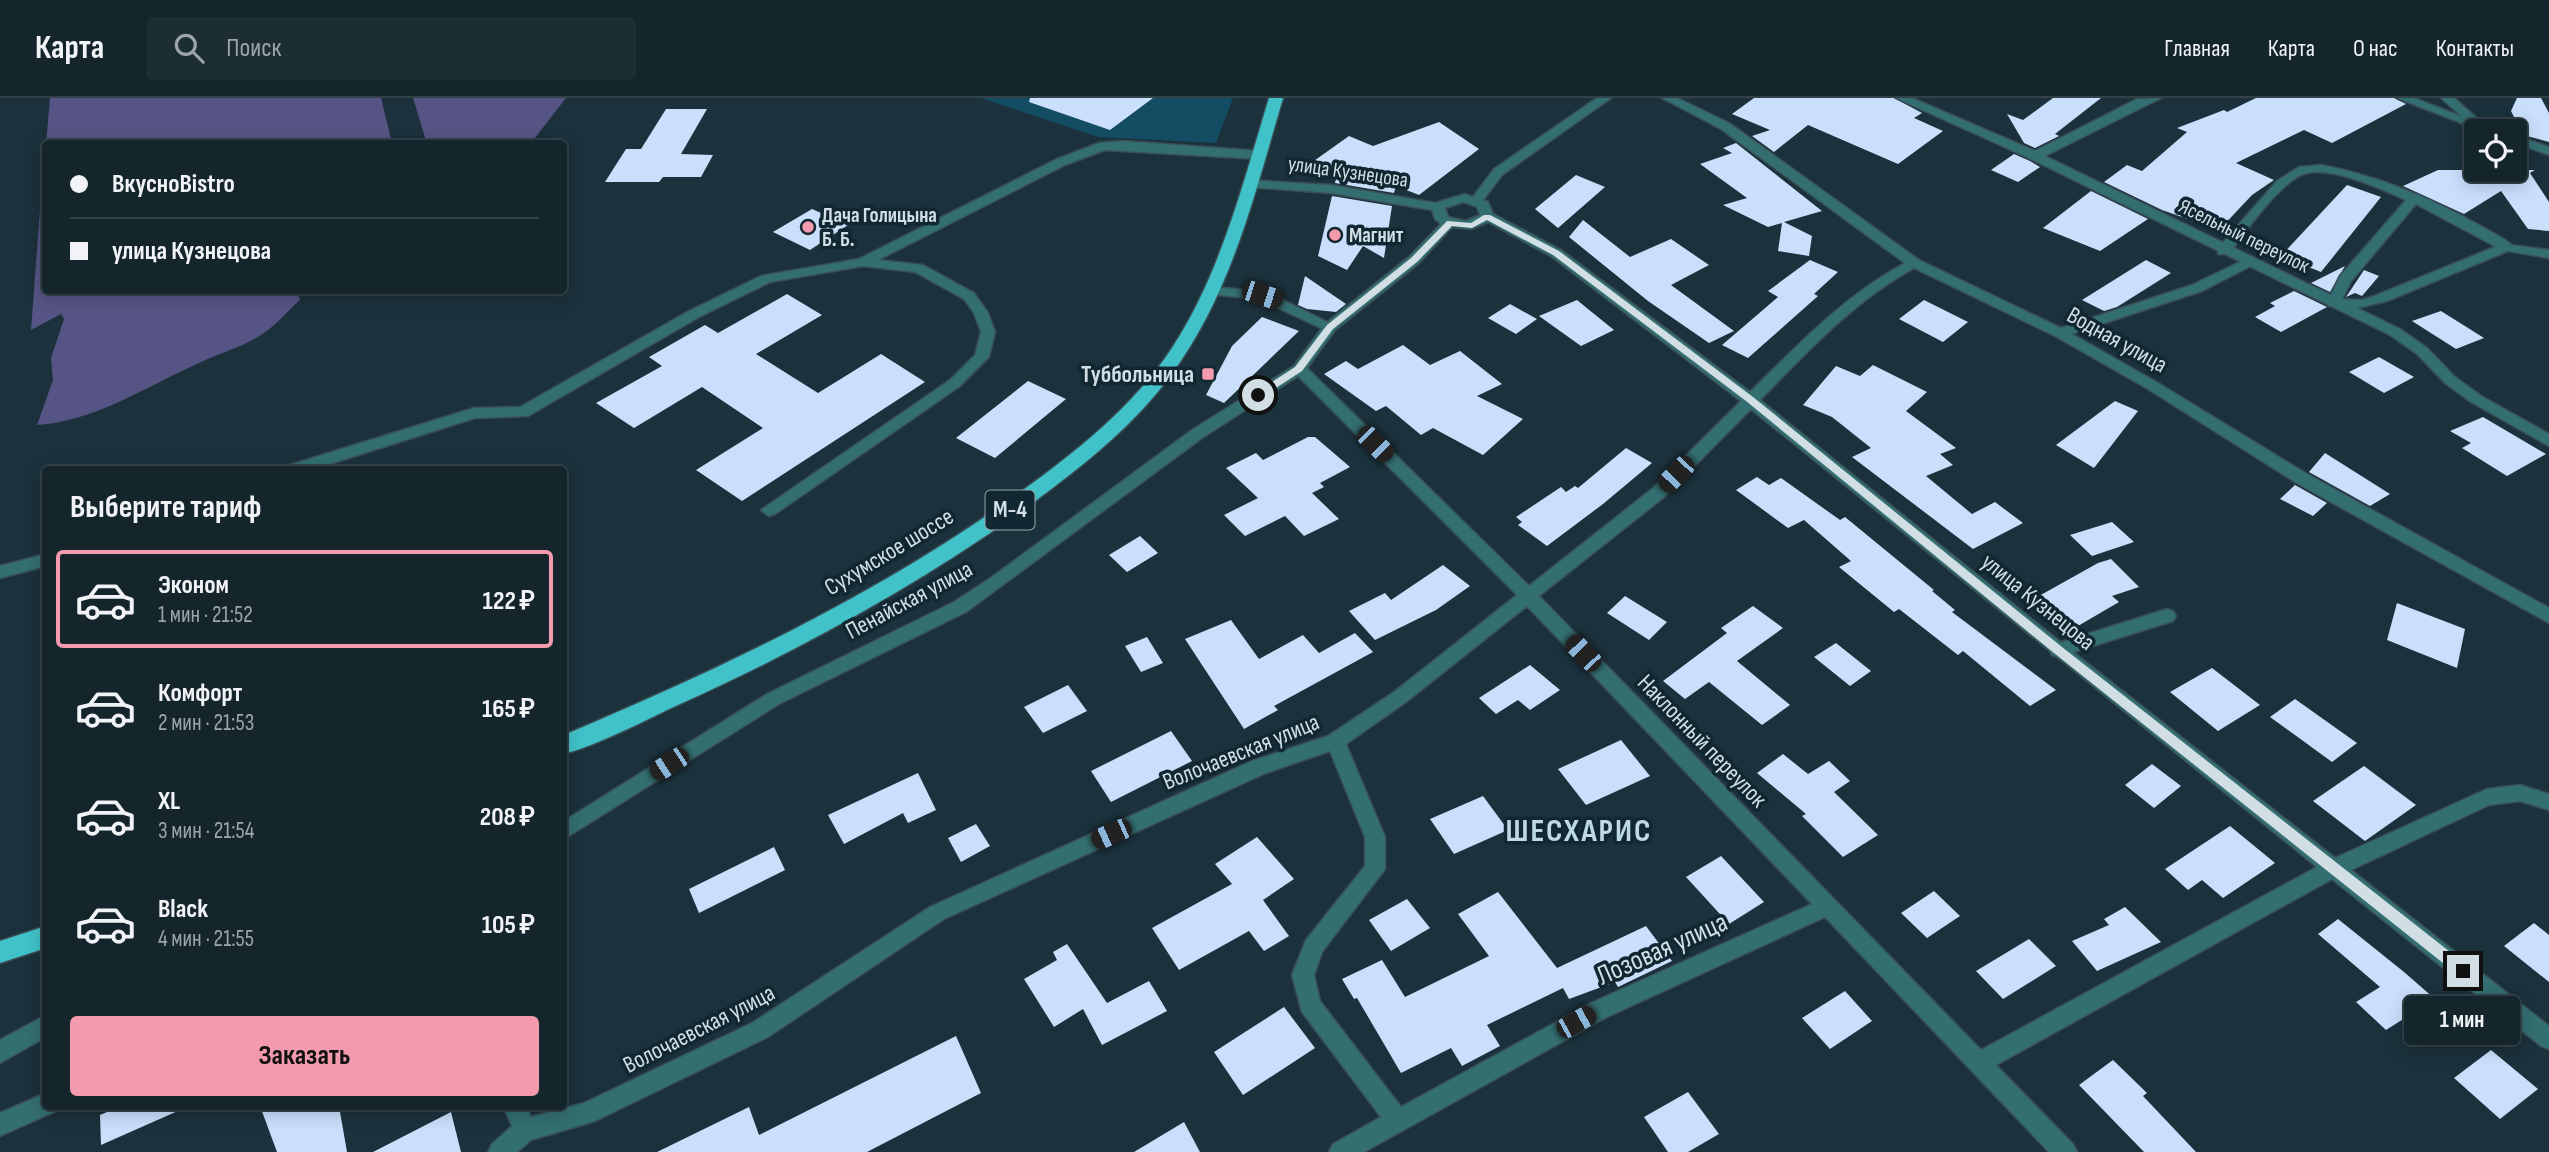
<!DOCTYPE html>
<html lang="ru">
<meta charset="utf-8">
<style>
body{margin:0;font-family:"Sofia Sans Condensed",sans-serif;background:#1d2d34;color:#f1f3f6;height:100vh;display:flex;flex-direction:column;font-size:26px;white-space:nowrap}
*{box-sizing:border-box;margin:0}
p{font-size:23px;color:#9da5a9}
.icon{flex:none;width:38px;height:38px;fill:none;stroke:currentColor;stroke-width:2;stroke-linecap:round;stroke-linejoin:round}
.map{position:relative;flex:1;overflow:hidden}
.details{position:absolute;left:42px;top:368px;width:525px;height:644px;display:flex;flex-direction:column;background:#14252c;border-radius:7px;box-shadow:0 4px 18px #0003,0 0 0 2px #334248}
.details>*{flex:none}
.banner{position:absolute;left:42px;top:42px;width:525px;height:154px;border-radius:7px;box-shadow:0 4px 18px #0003,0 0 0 2px #334248;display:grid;align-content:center;height:154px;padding:0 28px;background:#14252c}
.controls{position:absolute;left:2464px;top:21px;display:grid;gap:14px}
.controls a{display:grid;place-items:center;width:63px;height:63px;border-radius:7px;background:#14252c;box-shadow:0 4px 18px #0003,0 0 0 2px #334248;font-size:35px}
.end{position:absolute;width:32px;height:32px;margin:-16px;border:9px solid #d1dfe5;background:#111;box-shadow:0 0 0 4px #111}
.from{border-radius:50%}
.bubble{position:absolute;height:49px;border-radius:7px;background:#14252c;box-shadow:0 4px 18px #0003,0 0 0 2px #334248;font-size:23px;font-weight:700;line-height:49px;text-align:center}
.car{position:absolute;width:21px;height:42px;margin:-21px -10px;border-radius:9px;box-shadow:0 0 5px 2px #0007;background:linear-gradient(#222 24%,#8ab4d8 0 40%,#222 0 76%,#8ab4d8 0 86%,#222 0)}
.banner b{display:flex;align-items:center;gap:24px;height:66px;font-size:26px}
.banner b+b{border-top:2px solid #334248}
.banner i{width:18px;height:18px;background:#f1f3f6}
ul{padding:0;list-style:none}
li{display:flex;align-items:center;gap:21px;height:98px;margin:0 14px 10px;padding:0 14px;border:4px solid transparent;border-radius:7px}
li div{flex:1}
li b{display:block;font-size:26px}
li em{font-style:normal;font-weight:700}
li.active{border-color:#f39aac}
li>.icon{width:63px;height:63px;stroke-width:1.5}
h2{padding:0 28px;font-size:32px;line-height:84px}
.cta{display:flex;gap:14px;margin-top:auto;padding:14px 28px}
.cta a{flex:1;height:80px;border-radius:7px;background:#f39aac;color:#111;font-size:28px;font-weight:700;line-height:80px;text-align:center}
header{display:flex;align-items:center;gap:42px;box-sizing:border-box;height:98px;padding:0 35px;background:#14252c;border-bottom:2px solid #334248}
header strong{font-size:33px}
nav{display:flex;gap:38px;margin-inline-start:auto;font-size:24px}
.search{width:490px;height:63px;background:#1d2d34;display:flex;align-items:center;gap:18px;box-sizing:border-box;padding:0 24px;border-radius:7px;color:#9da5a9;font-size:26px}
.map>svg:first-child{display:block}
.green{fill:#144d63}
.water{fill:#555484}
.building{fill:#cadffc}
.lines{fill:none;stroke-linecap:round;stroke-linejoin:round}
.lane-casing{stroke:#384d56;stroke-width:3}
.street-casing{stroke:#384d56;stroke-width:3}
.highway-casing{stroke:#384d56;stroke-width:3}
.lane{fill:#336e71;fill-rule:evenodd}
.street{fill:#336e71;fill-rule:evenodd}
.highway{fill:#41c1c8;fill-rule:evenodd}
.route{fill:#d1dfe5}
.poi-dot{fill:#f39aac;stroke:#112731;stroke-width:2.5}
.labels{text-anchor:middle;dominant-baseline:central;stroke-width:7;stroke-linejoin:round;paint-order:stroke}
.far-street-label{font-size:21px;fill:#d1dfe5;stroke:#112731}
.far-poi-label{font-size:21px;font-weight:bold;fill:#d1dfe5;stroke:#112731;text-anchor:start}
.shield{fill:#112731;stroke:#97a8af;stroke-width:2}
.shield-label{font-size:23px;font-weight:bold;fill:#d1dfe5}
.street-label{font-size:24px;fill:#d1dfe5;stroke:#112731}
.poi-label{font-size:24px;font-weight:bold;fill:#d1dfe5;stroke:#112731;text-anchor:end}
.near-street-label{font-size:28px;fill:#d1dfe5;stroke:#112731}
.district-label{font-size:32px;font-weight:bold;letter-spacing:2px;fill:#bed9e6;stroke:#112731}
</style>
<header>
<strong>Карта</strong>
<div class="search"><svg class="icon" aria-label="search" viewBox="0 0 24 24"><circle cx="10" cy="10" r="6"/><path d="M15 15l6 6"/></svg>Поиск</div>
<nav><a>Главная</a><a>Карта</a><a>О нас</a><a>Контакты</a></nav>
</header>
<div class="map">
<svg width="2549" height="1054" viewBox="0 0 2549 1054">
<rect width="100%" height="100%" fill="#1b313b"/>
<path class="green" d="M981,0H1233L1216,45L1098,39Z"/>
<g class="water">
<path d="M50,0H381L392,45L46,46Z"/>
<path d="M413,0H566L531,45L427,46Z"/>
<path d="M45,46L46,192H296L300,202C286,214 277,227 261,237C241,250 217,256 197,266C145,289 96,323 37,327L53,282L51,260L64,221L61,216L31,232Z"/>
</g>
<g class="building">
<path d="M1030,0H1153L1110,32L1029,4Z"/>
<path d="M1754,0H1894L1922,15L1914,20L1943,33L1898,66L1808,27L1774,54L1752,38L1770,32L1732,16Z"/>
<path d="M2053,0H2101L2055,36L2059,38L2035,50L2024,45L2007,16L2023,22Z"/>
<path d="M2256,0H2394L2406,6L2332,45L2304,32L2236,65L2274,82L2252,97L2219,132L2162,112L2104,84L2127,67L2142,73L2187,34L2177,30L2224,12L2227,14Z"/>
<path d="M2517,0H2541L2549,15V44L2523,37L2511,13Z"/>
<path d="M666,11H707L681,56L713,57L701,79H663L659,84H605L626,51H641Z"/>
<path d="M1439,24L1479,51L1419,97L1396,88L1394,95L1335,85L1337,76L1311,65L1349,38L1373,48Z"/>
<path d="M1736,45L1822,113L1784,124L1812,138L1809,158L1778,153L1782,125L1768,129L1723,107L1747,100L1700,66L1732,55L1723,50Z"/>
<path d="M2014,56L2030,63L2040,69L2018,84L1991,72Z"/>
<path d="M2438,72H2535L2530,75L2549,104V133L2528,131L2501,93L2464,116L2403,88Z"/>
<path d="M1576,77L1605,89L1558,130L1535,111Z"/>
<path d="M2347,87L2381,99L2321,174L2281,158Z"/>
<path d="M2091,93L2148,121L2100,153L2043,130Z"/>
<path d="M1332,98L1392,108L1384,160L1363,148L1347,172L1318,158Z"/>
<path d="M812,111L848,127L810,152L773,134Z"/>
<path d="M1583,122L1630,159L1671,141L1709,167L1671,187L1734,233L1709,245L1648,203L1569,139Z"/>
<path d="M1810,162L1838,174L1814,196L1818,198L1748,260L1722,247L1778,199L1768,193Z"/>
<path d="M2146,162L2171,175L2117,209L2104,213L2082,202Z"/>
<path d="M2345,168L2330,194L2311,185Z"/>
<path d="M2364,172L2379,178L2362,198L2355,195L2346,199Z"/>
<path d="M1305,178L1346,206L1336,214L1307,211L1298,207Z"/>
<path d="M2294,193L2327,209L2281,234L2255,219L2275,208L2270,205Z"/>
<path d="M787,196L822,217L756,256L818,295L881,256L925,284L742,403L696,372L763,330L702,289L634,330L596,305L662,268L649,259L705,227L718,235Z"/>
<path d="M1577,202L1588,211L1614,232L1581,248L1539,218Z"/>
<path d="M1924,202L1968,224L1943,244L1899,221Z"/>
<path d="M1510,206L1537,221L1516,236L1488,220Z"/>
<path d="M2441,213L2484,240L2456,251L2412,223Z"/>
<path d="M1262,219L1299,233L1224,305L1206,297L1232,248Z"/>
<path d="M1403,247L1430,267L1460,253L1502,286L1477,298L1523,321L1483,357L1433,330L1421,337L1386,308L1376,313L1324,276L1346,263L1358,271Z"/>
<path d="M2379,259L2414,279L2384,295L2349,274Z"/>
<path d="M1873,267L1927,294L1906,313L1956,350L1940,356L1953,367L1926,378L1972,416L1995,404L2023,425L1973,451L1852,359L1871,350L1832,319L1803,307L1836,268L1860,278Z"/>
<path d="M1028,283L1066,301L995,360L956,340Z"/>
<path d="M2115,303L2138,313L2094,370L2056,347Z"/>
<path d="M2483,319L2546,356L2507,378L2462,350L2471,345L2450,333Z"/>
<path d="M1308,339H1315L1350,369L1320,385L1324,389L1312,395L1339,421L1304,438L1285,418L1245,438L1224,417L1258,400L1226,370L1256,355L1263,362Z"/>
<path d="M1626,350L1652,365L1603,406L1547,448L1518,427L1522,424L1516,419L1561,389L1566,394L1575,388L1578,390Z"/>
<path d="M2325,355L2390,396L2370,408L2309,374Z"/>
<path d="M1757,379L1769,387L1781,380L1840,422L1845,419L1934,492L1932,493L1955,512L1952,514L2056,592L2030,608L1963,553L1958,557L1899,511L1894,514L1839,469L1851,463L1804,422L1788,430L1736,392Z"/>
<path d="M2295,387L2327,405L2313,418L2280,401Z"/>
<path d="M2112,424L2134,444L2092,458L2070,437Z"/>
<path d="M1140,438L1158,455L1127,474L1109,457Z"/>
<path d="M2111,461L2139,489L2112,498L2119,504L2078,528L2039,498L2098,465Z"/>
<path d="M1443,467L1470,488L1436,512L1375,542L1349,513L1385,495L1391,502Z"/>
<path d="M1625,498L1667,524L1649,542L1607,515Z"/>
<path d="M2397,505L2465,531L2457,570L2387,542Z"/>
<path d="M1753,508L1783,530L1737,563L1790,607L1762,627L1709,584L1685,601L1663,583L1727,535L1721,530Z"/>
<path d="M1231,522L1259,561L1303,537L1319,555L1355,535L1373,554L1274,608L1278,612L1244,631L1185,541Z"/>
<path d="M1147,539L1163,565L1141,574L1125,548Z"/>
<path d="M1836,545L1871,573L1850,588L1814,559Z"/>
<path d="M1530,567L1560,592L1530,612L1518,602L1496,616L1479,600Z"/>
<path d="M2212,570L2260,607L2218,633L2170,594Z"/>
<path d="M1068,587L1087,613L1043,635L1024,609Z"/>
<path d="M2295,601L2357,645L2332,664L2270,619Z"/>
<path d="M1171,633L1192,663L1111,704L1091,673Z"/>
<path d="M1621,642L1650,678L1586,707L1558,671Z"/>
<path d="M1783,656L1808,676L1829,663L1850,683L1834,694L1878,737L1843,759L1802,718L1806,716L1757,675Z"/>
<path d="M2152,666L2181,688L2154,710L2125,687Z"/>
<path d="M2364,668L2416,707L2365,743L2313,703Z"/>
<path d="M918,675L936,712L908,725L903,715L844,746L828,717Z"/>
<path d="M1483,698L1508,732L1454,756L1430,721Z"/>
<path d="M976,726L990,748L961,764L948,740Z"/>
<path d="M2230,728L2275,765L2223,800L2202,782L2188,792L2165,771Z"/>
<path d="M1257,739L1294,781L1263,802L1289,838L1264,853L1249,833L1179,872L1152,830L1232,786L1215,766Z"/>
<path d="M774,749L785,772L699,815L689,791Z"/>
<path d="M1721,758L1764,804L1729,826L1686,779Z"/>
<path d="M1934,793L1960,818L1927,840L1901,815Z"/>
<path d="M1498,794L1557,870L1646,828L1672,863L1618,889L1615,884L1569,901L1563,890L1487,927L1500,948L1462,968L1451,950L1401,975L1357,900L1354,901L1342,881L1382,862L1405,899L1489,858L1458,816Z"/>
<path d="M1407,801L1430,830L1391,853L1369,822Z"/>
<path d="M2125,809L2161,844L2097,873L2072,843L2109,827L2104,821Z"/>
<path d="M2338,821L2404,874L2435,901L2386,932L2356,904L2380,889L2318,836Z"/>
<path d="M2534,825L2549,837V884L2504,848Z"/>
<path d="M2029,841L2056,868L2003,901L1976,873Z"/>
<path d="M1067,846L1107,905L1149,883L1167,913L1102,947L1083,911L1054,929L1024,881L1057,862L1053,854Z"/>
<path d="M1845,893L1872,923L1830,951L1802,920Z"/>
<path d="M1284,909L1315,950L1243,997L1214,954Z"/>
<path d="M956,938L981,995L867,1054H657L749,1009L759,1037Z"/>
<path d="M2491,952L2538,991L2500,1021L2454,980Z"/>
<path d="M2113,962L2147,995L2143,998L2196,1054H2144L2079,987Z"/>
<path d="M1688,994L1719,1036L1688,1054H1668L1644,1019Z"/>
<path d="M121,1008H189L101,1047L100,1017Z"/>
<path d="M260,1008H339L347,1054H277Z"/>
<path d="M451,1014L461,1054H373Z"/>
<path d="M1184,1024L1200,1054H1134Z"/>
</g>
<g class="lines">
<defs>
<g id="lane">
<path d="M2441,0H2454L2487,29L2477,32Z"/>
<path d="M1124,43L1259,53L1265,57L1259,61L1105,52L1065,67L878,162L923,167L974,195L988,215L995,234L989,259L960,288L775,416L769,418L761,412L950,282L975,257L981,234L974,215L964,201L915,174L863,168L770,184L699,219L528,318L475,320L314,371H288L290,367L474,310L520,309L689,213L761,178L859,161L1057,61L1099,45Z"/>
<path d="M2321,67C2376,77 2428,99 2477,126C2489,133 2504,139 2514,149L2512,152H2502L2416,106L2351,183L2339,208H2329L2327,205L2340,178L2406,102C2381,91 2334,69 2307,75C2280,82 2246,135 2228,156H2218V150L2277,83L2299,69Z"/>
<path d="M2248,160L2255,164L2253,167L2202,193L2065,238H2055L2053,235L2055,232L2192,187Z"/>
<path d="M1213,189L1267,194L1337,229L1335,232H1325L1259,201L1208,196L1206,193Z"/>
<path d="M46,456V468L0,480V468Z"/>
<path d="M2167,511L2173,513L2176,518L2173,523L2058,559L2052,557L2049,552L2052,547Z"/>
</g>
<g id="street">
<path d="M1597,0H1611L1502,77L1483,102L1488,104L1493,116L1561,152L1750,294C1798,247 1845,197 1905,165L1721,31L1662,0H1677L1729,25L1919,162L2065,232L2158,285L2307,376L2549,510V525L2295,384L2148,291L2055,238L1914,170C1854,203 1807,254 1760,302L2064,547L2335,760L2487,691L2520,687L2549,696V712L2520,703L2489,707L2351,772L2549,928V951L2541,948L2332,781L1996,967L2073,1046L2077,1054H2049L1825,819L1607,919L1364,1054H1329L1333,1046L1381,1019L1302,914L1292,877L1306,842L1365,768V739L1330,653L1266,675L944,821L768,939L595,1023L531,1042L517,1054H488L492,1046L512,1028L503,1008H526L531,1019L584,1005L752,925L930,809L1252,663L1328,638L1394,594L1517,497L1298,278L1202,340L966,514L779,606L564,741V723L767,596L954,504L992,479L1192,332L1294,268L1325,226L1409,159L1441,126L1435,121L1432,112L1331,95L1250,89L1246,88V82L1331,87L1435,105L1465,96L1473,99L1494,71ZM1464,104L1477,109L1480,117L1466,123L1448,119L1445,110ZM1488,124L1551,158L1741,303L1652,391L1529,488L1307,270L1335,232L1419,165L1452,129L1471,131ZM1751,311L2317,769L1981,952L1539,498L1664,399ZM1527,508L1812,806L1591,905L1401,1009L1320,903L1314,877L1322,854L1385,771V739L1346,646L1406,604Z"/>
<path d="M1896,0H1912L2035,53L2137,1L2161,0L2045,58L2339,201L2362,202L2377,197L2502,146L2549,152V160L2508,153L2387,203L2357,210L2400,231L2427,250L2455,279L2481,298L2549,336V348L2471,304L2445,285L2417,256L2390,237L2031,61Z"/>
<path d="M2397,0H2414L2499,33H2482Z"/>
<path d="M2515,37L2549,49V57L2515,45Z"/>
<path d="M46,917V939L0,965V942Z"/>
<path d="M46,995V1008H57L54,1014L0,1038V1015Z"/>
</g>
<g id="highway">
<path d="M1269,0H1283C1255,95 1232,193 1173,274C1136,326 1085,366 1034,404C924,484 804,550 680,606C643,623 603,645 564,656V637C723,570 879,496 1019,395C1076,354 1133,309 1172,250C1221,175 1243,85 1269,0Z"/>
<path d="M46,828V850L0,865V843Z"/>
</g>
</defs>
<use href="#lane" class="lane-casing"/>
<use href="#street" class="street-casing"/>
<use href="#highway" class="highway-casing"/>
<use href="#lane" class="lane"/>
<use href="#street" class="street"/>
<use href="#highway" class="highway"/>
</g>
<path class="route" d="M1484,117H1490L1559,153L1753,299L2062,549L2468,868V877H2458L2054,555L1746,303L1553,157L1487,122L1472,130L1452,128L1417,164L1333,231L1302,273L1262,299H1255V295L1295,269L1327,227L1411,160L1447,123L1471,125Z"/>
<g class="poi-dot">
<circle cx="808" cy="129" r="7"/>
<circle cx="1335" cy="137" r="7"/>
<rect x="1201" y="269" width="14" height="14" rx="3.5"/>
</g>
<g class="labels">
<g class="far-street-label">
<text transform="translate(1348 74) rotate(8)">улица Кузнецова</text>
<text transform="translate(2244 138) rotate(26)">Ясельный переулок</text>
</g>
<g class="far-poi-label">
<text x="822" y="117">Дача Голицына<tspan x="822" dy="24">Б. Б.</tspan></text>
<text x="1349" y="137">Магнит</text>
</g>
<rect class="shield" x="985.5" y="392.5" width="49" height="39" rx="5"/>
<g class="shield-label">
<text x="1010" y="412">М-4</text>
</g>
<g class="street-label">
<text transform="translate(2117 242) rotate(29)">Водная улица</text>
<text transform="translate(889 454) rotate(-31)">Сухумское шоссе</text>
<text transform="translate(909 502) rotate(-28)">Пенайская улица</text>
<text transform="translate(2038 504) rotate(39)">улица Кузнецова</text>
<text transform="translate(1702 643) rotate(46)">Наклонный переулок</text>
<text transform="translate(1241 654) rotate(-22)">Волочаевская улица</text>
<text transform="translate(699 931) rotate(-27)">Волочаевская улица</text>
</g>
<g class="poi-label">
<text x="1194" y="276">Туббольница</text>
</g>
<g class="near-street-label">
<text transform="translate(1662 851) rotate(-24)">Лозовая улица</text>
</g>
<g class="district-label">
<text x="1579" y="733">ШЕСХАРИС</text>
</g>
</g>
</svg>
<div class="controls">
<a><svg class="icon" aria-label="locate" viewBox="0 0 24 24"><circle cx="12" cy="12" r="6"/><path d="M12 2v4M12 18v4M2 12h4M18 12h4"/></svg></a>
</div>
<i class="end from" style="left:1258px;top:297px"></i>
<i class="end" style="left:2463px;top:873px"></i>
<div class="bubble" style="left:2404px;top:898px;width:116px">1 мин</div>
<i class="car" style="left:1262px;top:197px;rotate:108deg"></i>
<i class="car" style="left:1375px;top:346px;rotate:135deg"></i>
<i class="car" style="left:1676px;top:376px;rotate:224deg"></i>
<i class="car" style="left:1583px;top:555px;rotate:316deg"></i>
<i class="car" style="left:669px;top:666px;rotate:237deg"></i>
<i class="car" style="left:1111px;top:736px;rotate:246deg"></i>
<i class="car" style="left:1576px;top:924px;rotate:61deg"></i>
<div class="banner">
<b><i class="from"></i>ВкусноBistro</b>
<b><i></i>улица Кузнецова</b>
</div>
<section class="details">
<h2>Выберите тариф</h2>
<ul>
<li class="active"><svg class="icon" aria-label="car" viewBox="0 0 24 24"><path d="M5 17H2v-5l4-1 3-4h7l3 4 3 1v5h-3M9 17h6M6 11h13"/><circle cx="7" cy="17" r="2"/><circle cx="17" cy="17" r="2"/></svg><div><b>Эконом</b><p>1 мин · 21:52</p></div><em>122 ₽</em></li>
<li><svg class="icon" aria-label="car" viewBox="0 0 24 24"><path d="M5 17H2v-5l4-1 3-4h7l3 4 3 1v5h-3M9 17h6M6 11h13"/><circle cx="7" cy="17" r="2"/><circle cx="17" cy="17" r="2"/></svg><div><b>Комфорт</b><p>2 мин · 21:53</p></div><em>165 ₽</em></li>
<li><svg class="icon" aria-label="car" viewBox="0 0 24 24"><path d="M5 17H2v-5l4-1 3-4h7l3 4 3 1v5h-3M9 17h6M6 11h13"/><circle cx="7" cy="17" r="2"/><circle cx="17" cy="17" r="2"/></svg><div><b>XL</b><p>3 мин · 21:54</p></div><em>208 ₽</em></li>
<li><svg class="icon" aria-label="car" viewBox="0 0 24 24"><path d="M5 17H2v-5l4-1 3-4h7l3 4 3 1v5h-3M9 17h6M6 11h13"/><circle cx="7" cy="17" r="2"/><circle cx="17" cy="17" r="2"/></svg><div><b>Black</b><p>4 мин · 21:55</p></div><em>105 ₽</em></li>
</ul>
<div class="cta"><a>Заказать</a></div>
</section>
</div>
